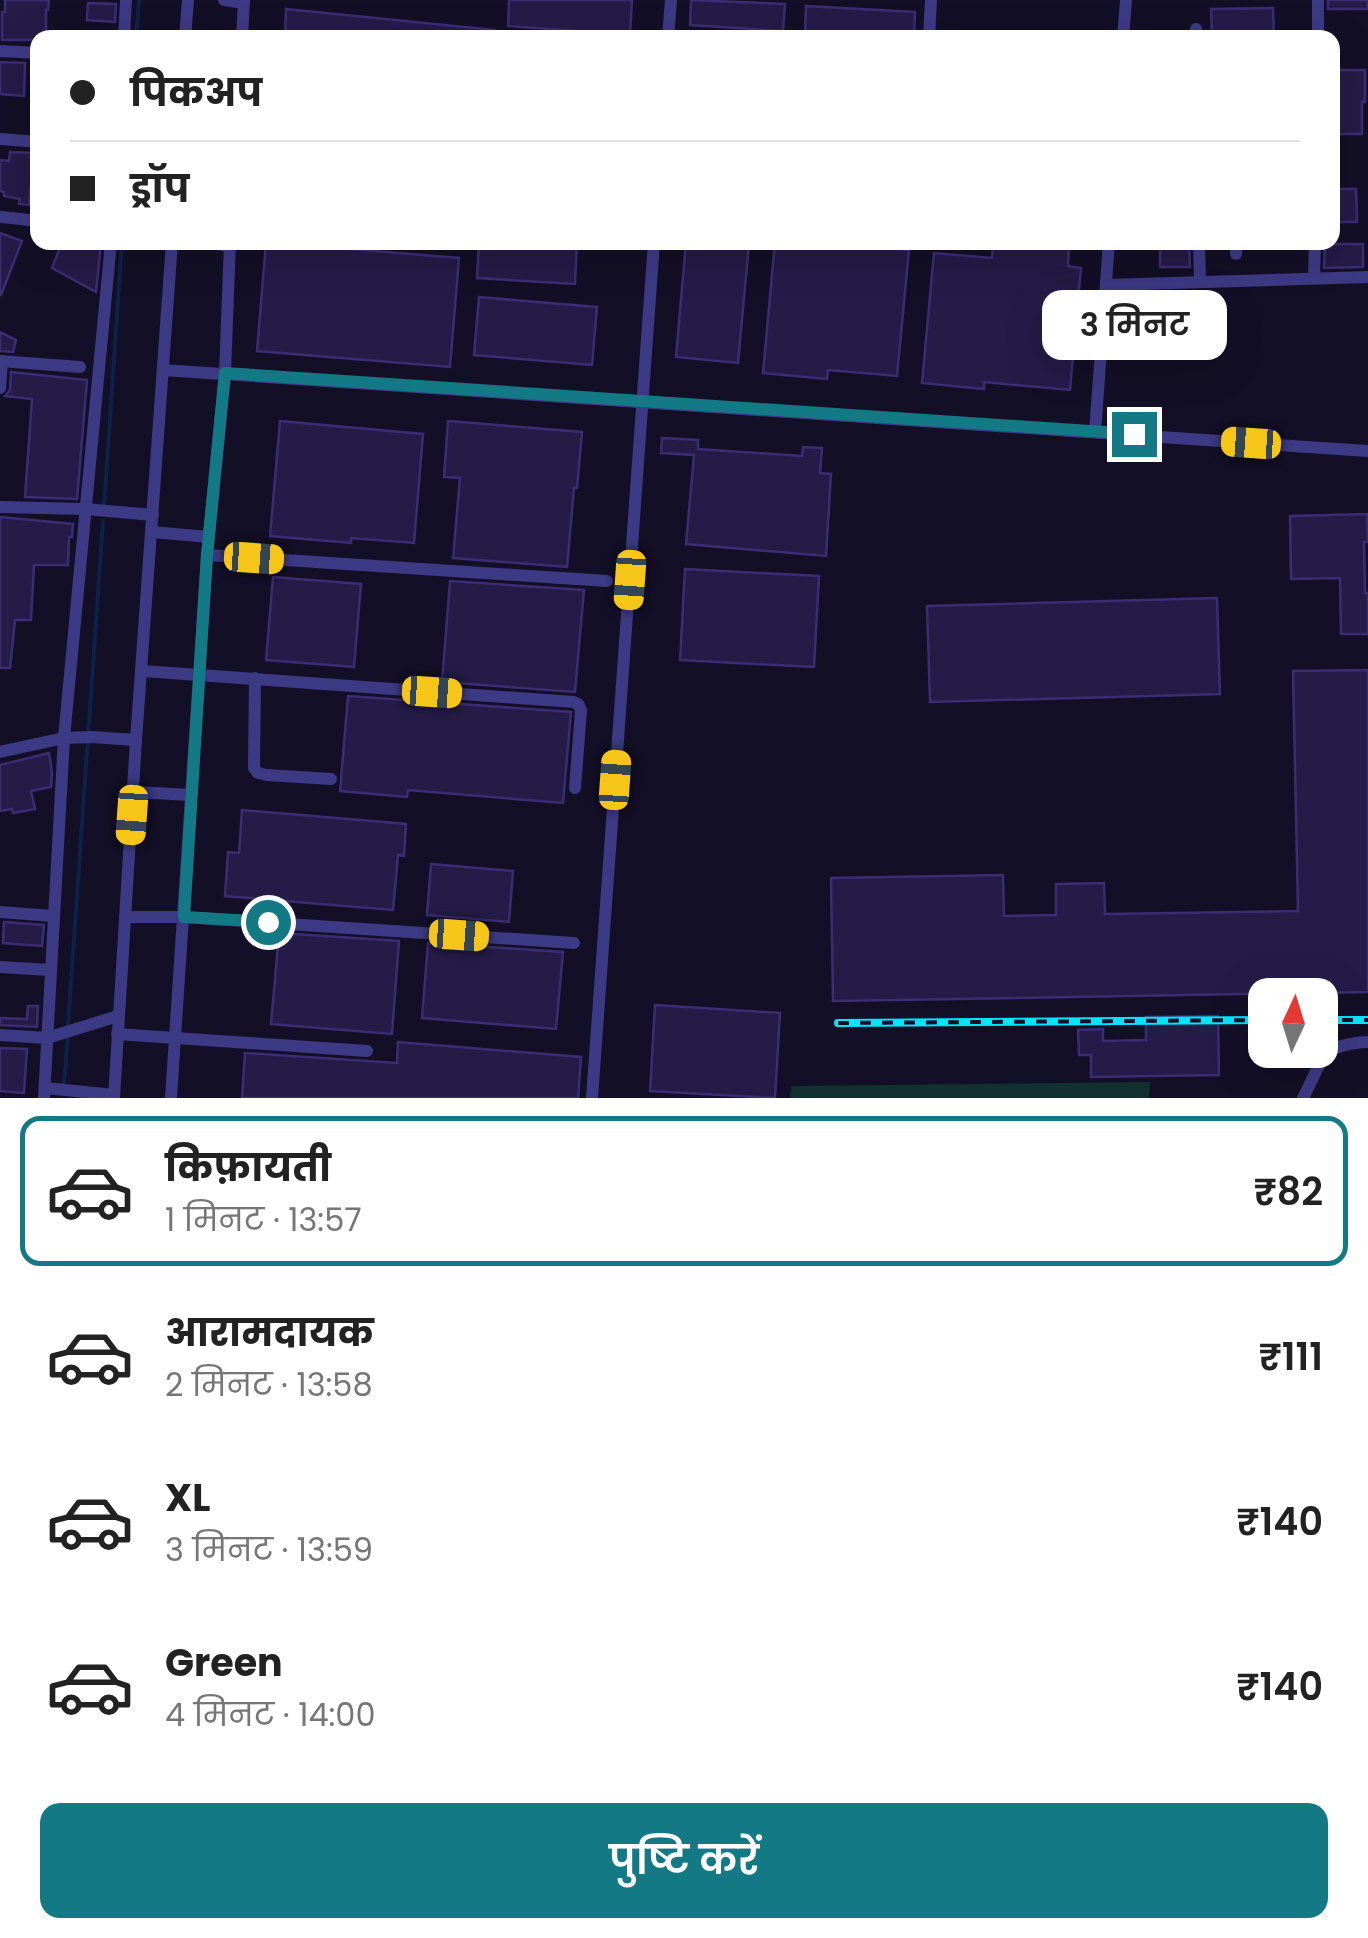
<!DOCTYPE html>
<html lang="hi">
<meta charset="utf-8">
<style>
body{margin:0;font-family:Poppins,"Noto Sans Devanagari",sans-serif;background:#f2f2f2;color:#222;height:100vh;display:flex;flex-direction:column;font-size:38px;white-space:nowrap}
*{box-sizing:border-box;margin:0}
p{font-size:32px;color:#767676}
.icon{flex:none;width:55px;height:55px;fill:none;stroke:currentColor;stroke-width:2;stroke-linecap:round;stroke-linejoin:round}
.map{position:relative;height:1098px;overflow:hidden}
.side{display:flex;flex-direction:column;background:#fff;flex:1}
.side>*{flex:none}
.guide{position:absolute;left:30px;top:30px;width:1310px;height:220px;border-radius:20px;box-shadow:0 10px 40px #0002;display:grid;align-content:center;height:220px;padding:0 40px;background:#fff}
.needle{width:65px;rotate:4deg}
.buttons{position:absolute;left:1248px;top:978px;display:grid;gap:20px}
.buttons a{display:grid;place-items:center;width:90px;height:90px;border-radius:20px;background:#fff;box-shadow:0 10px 40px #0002;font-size:50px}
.end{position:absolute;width:45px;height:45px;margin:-22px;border:12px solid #137a85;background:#fff;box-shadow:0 0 0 5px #fff}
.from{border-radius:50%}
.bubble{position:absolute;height:70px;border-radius:20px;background:#fff;box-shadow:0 10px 40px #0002;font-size:32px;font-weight:600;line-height:70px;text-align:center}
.car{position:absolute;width:30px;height:60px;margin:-30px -15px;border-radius:12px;box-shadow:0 0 8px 2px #0007;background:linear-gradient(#f5c518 24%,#345 0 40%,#f5c518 0 76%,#345 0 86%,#f5c518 0)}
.guide b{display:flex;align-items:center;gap:35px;height:95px;font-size:38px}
.guide b+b{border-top:2px solid #e0e0e0}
.guide i{width:25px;height:25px;background:#222}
ul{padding:18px 0 0;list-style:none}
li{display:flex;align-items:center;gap:30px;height:150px;margin:0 20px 15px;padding:0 20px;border:5px solid transparent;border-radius:20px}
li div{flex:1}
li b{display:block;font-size:38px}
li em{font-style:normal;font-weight:600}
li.active{border-color:#137a85}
li>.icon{width:90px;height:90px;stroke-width:1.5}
.button{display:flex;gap:20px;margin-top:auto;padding:20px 40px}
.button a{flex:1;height:115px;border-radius:20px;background:#137a85;color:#fff;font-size:40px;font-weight:600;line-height:115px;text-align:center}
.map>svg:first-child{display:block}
.green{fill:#12302f}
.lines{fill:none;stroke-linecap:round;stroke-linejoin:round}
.stream{stroke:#0c2248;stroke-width:4}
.building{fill:#241b47;stroke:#3b2d73;stroke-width:2.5}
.minor{stroke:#3d3a85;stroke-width:12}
.rail-casing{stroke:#00e5ff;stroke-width:8}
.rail{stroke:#130f26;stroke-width:4;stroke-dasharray:11;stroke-linecap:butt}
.route{stroke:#137a85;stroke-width:12}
</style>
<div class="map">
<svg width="1368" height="1098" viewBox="0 0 1368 1098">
<rect width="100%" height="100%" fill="#130f26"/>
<path class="green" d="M1150,1082L1149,1098H790L791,1086Z"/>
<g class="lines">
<g class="stream">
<path d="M136,38L139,0"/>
<path d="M104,507L122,242"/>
<path d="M68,1025L103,521"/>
<path d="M64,1085L68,1035"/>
</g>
</g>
<g class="building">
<path d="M5,0H49L48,10H46V38H38V40H2V12H5Z"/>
<path d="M509,0H632L630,35L508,26Z"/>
<path d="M691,0L785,4L783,31L690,25Z"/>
<rect x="1328" y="0" width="40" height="9"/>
<path d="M88,3L116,4L115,22L87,20Z"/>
<path d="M806,6L915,12L914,38L805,36Z"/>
<path d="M1273,8L1274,38H1212L1211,9Z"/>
<path d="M286,9L495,30L493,38H285Z"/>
<path d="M0,62L25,63L24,96L0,94Z"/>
<path d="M1333,70H1365V102H1362V134H1332Z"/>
<path d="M10,152L34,153L29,205L19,204L20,199L4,196V192L0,191V160L9,161Z"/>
<path d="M1332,189H1356L1357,222H1332Z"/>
<path d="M0,233L22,241L1,295H0Z"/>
<path d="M266,242L459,258L450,367L257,351Z"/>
<path d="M479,242H577L575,284L477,278Z"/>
<path d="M686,242L749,244L738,363L676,357Z"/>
<path d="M775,242L848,247V244L909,250L897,376L828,370L827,379L763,373Z"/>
<path d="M993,242H1069L1068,266L1081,268L1070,390L984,382V389L922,383L934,253L992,258Z"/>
<path d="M1160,242H1189L1190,267H1160Z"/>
<path d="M101,243L96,292L52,268L61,245Z"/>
<path d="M1325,244H1363V267L1324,268Z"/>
<path d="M479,297L597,307L592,365L474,355Z"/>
<path d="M0,332L16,340L13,352L0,351Z"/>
<path d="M11,372L87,380L77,499L25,497L32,399L5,396L10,390Z"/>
<path d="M280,421L423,434L414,543L351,538V543L270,536Z"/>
<path d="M448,421L582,432L577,488H574L567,567L453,558L460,478L444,477Z"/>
<path d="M662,438L698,440V449L802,456L803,447L822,448L820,473L831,474L826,556L686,544L694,455L661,453Z"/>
<path d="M1367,514L1368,542H1364L1365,593H1368V634H1341L1340,578L1291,579L1290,516Z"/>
<path d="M0,517L73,524L72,537H69L68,565H34L31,620H15L10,668H0Z"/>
<path d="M685,569L819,576L814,667L680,660Z"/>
<path d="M273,577L361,584L354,667L266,660Z"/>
<path d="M450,581L584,590L575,692L442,682Z"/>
<path d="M1217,598L1220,694L930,702L927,606Z"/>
<path d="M1368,670V992L833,1001L831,878L1003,875L1004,916L1056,915V884L1104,883L1105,914L1298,911L1293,671Z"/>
<path d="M348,696L571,712L563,803L408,790L407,797L340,791Z"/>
<path d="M49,753L52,772L51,787L31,791L35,809L13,813L12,809L0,811V765Z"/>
<path d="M242,810L406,824L404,856L398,855L393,910L225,896L228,852L239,853Z"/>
<path d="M431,864L513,871L509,922L427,915Z"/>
<path d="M4,922L44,925L42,946L3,943Z"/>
<path d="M279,933L399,941L392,1034L271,1024Z"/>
<path d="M428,943L563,952L556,1029L422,1018Z"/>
<path d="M655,1005L780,1013L775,1098L650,1091Z"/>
<path d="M28,1006H38L37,1027L0,1025V1018L27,1019Z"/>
<path d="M1218,1016L1219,1075L1091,1077V1055H1079L1078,1030L1103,1029V1041L1146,1040V1017Z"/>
<path d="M398,1042L581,1057L578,1098H242L245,1053L397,1063Z"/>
<path d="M0,1048L27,1049L24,1093L0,1091Z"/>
</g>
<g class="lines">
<g class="minor">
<path d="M224,0L244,3"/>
<path d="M1196,29V38"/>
<path d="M503,36L548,38"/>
<path d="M124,38L126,0"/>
<path d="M185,38L188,0"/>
<path d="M242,38L244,0"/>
<path d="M668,38L671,0"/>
<path d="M929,38L931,0"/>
<path d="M1123,38L1126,0"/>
<path d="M1318,38V1"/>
<path d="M0,51L38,53"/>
<path d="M0,139L38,142"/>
<path d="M2,217L38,221"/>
<path d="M206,242L229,246"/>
<path d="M1199,242L1200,282"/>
<path d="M1236,242V254"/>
<path d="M1314,278L1315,242"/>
<path d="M1106,285L1368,277"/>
<path d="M0,361L80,367"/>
<path d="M163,370L1368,451"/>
<path d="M0,388L2,361"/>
<path d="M1095,432L1109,242"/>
<path d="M0,507L85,509L153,515"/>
<path d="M152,532L209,537"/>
<path d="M207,555L607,581"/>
<path d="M143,671L574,702L578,704L581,710L575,788"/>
<path d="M255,678L254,768L258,773L267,775L331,779"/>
<path d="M0,752L64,738L91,737L136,740"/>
<path d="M134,792L191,795"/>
<path d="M0,912L53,916"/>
<path d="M125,917H184L574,943"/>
<path d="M0,967L50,970"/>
<path d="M117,1034L367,1051"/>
<path d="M0,1035L47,1038L118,1016"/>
<path d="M45,1088L114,1095"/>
<path d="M44,1098L64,738L111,242"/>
<path d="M114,1098L136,740L172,242"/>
<path d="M171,1098L207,555L225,373L230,242"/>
<path d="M592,1098L654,242"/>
<path d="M1303,1098C1323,1060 1320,1044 1368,1042"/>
</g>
<defs>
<g id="rail">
<path d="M1320,1020H1368"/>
<path d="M838,1023L1265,1020"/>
</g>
</defs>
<use href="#rail" class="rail-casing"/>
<use href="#rail" class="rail"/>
</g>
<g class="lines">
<path class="route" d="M268,922L184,917L207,555L225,373L1134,434"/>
</g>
</svg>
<div class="buttons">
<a><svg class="needle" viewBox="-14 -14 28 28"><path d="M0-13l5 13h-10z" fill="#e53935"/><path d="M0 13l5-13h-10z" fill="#767676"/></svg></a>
</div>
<i class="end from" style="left:268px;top:922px"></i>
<i class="end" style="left:1134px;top:434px"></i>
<div class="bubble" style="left:1042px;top:290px;width:185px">3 मिनट</div>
<i class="car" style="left:1251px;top:443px;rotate:274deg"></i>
<i class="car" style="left:254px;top:558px;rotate:94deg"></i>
<i class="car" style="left:630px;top:580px;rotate:184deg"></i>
<i class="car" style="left:432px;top:692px;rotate:94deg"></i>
<i class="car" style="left:615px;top:780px;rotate:4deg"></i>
<i class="car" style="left:132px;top:815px;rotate:184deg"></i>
<i class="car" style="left:459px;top:935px;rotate:94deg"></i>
<div class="guide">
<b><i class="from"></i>पिकअप</b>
<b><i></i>ड्रॉप</b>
</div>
</div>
<section class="side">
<ul>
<li class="active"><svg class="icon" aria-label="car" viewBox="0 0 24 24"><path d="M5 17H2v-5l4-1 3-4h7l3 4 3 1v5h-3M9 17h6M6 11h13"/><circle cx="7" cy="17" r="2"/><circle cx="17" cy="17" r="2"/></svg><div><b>किफ़ायती</b><p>1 मिनट · 13:57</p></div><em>₹82</em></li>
<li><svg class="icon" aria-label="car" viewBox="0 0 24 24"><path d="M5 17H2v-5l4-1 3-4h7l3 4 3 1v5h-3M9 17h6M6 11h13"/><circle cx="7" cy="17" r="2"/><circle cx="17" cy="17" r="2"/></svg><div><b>आरामदायक</b><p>2 मिनट · 13:58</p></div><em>₹111</em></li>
<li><svg class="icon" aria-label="car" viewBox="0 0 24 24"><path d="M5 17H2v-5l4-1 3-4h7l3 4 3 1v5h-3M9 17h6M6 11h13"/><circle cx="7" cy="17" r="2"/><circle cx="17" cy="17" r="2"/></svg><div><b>XL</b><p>3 मिनट · 13:59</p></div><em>₹140</em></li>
<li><svg class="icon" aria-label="car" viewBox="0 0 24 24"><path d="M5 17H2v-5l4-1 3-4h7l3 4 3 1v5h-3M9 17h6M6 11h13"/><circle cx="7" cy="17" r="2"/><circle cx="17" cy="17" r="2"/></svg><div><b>Green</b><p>4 मिनट · 14:00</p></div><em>₹140</em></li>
</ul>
<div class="button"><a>पुष्टि करें</a></div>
</section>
